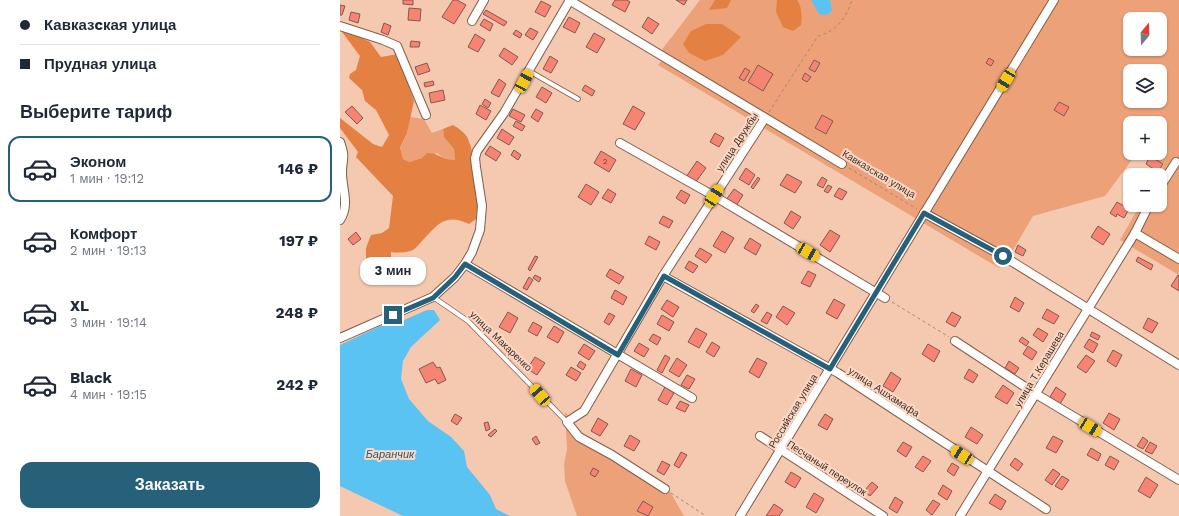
<!DOCTYPE html>
<html lang="ru">
<meta charset="utf-8">
<style>
body{margin:0;font-family:"Work Sans",sans-serif;background:#f6f6f7;color:#1f2937;height:100vh;display:flex;flex-direction:column;font-size:15px;white-space:nowrap}
*{box-sizing:border-box;margin:0}
p{font-size:13px;color:#747a83}
.icon{flex:none;width:22px;height:22px;fill:none;stroke:currentColor;stroke-width:2;stroke-linecap:round;stroke-linejoin:round}
.map{position:relative;flex:1;overflow:hidden}
.panel{display:flex;flex-direction:column;background:#fff;width:340px}
.panel>*{flex:none}
.banner{display:grid;align-content:center;height:88px;padding:0 20px;background:#fff}
.needle{width:26px;rotate:19deg}
.controls{position:absolute;left:783px;top:12px;display:grid;gap:8px}
.controls a{display:grid;place-items:center;width:44px;height:44px;border-radius:8px;background:#fff;box-shadow:0 1px 3px #0004;font-size:20px}
.end{position:absolute;width:18px;height:18px;margin:-9px;border:5px solid #266079;background:#fff;box-shadow:0 0 0 2px #fff}
.from{border-radius:50%}
.bubble{position:absolute;height:28px;border-radius:12px;background:#fff;box-shadow:0 1px 3px #0004;font-size:13px;font-weight:700;line-height:28px;text-align:center}
.car{position:absolute;width:12px;height:24px;margin:-12px -6px;border-radius:5px;box-shadow:0 0 3px 1px #0007;background:linear-gradient(#f5c518 24%,#345 0 40%,#f5c518 0 76%,#345 0 86%,#f5c518 0)}
.banner b{display:flex;align-items:center;gap:14px;height:38px;font-size:15px}
.banner b+b{border-top:1px solid #e0e1e3}
.banner i{width:10px;height:10px;background:#1f2937}
ul{padding:0;list-style:none}
li{display:flex;align-items:center;gap:12px;height:66px;margin:0 8px 6px;padding:0 12px;border:2px solid transparent;border-radius:12px}
li div{flex:1}
li b{display:block;font-size:15px}
li em{font-style:normal;font-weight:700}
li.on{border-color:#266079}
li>.icon{width:36px;height:36px;stroke-width:1.5}
h2{padding:0 20px;font-size:18px;line-height:48px}
.action{display:flex;gap:8px;margin-top:auto;padding:8px 20px}
.action a{flex:1;height:46px;border-radius:12px;background:#266079;color:#fff;font-size:16px;font-weight:700;line-height:46px;text-align:center}
main{display:flex;flex:1;min-height:0}
.map>svg:first-child{display:block}
.green{fill:#eca178;fill-rule:evenodd}
.forest{fill:#e58043}
.water{fill:#5bc3f1}
.building{fill:#f78372;stroke:#845850}
.lines{fill:none;stroke-linecap:round;stroke-linejoin:round}
.service-casing{stroke:#845d48;stroke-width:5.5}
.minor-casing{stroke:#845d48;stroke-width:10}
.path{stroke:#a78675;stroke-width:1;stroke-dasharray:3 3;stroke-linecap:butt}
.service{stroke:#fff;stroke-width:4}
.minor{stroke:#fff;stroke-width:8}
.route{stroke:#266079;stroke-width:5}
.labels{text-anchor:middle;dominant-baseline:central;stroke-width:4;stroke-linejoin:round;paint-order:stroke}
.number-label{font-size:8px;fill:#6d4338}
.street-label{font-size:10px;fill:#3f2e25;stroke:#fcd8c4}
.water-label{font-size:11px;font-style:italic;fill:#255d75;stroke:#fcd8c4}
</style>
<main>
<section class="panel">
<div class="banner">
<b><i class="from"></i>Кавказcкая улица</b>
<b><i></i>Прудная улица</b>
</div>
<h2>Выберите тариф</h2>
<ul>
<li class="on"><svg class="icon" aria-label="car" viewBox="0 0 24 24"><path d="M5 17H2v-5l4-1 3-4h7l3 4 3 1v5h-3M9 17h6M6 11h13"/><circle cx="7" cy="17" r="2"/><circle cx="17" cy="17" r="2"/></svg><div><b>Эконом</b><p>1 мин · 19:12</p></div><em>146 ₽</em></li>
<li><svg class="icon" aria-label="car" viewBox="0 0 24 24"><path d="M5 17H2v-5l4-1 3-4h7l3 4 3 1v5h-3M9 17h6M6 11h13"/><circle cx="7" cy="17" r="2"/><circle cx="17" cy="17" r="2"/></svg><div><b>Комфорт</b><p>2 мин · 19:13</p></div><em>197 ₽</em></li>
<li><svg class="icon" aria-label="car" viewBox="0 0 24 24"><path d="M5 17H2v-5l4-1 3-4h7l3 4 3 1v5h-3M9 17h6M6 11h13"/><circle cx="7" cy="17" r="2"/><circle cx="17" cy="17" r="2"/></svg><div><b>XL</b><p>3 мин · 19:14</p></div><em>248 ₽</em></li>
<li><svg class="icon" aria-label="car" viewBox="0 0 24 24"><path d="M5 17H2v-5l4-1 3-4h7l3 4 3 1v5h-3M9 17h6M6 11h13"/><circle cx="7" cy="17" r="2"/><circle cx="17" cy="17" r="2"/></svg><div><b>Black</b><p>4 мин · 19:15</p></div><em>242 ₽</em></li>
</ul>
<div class="action"><a>Заказать</a></div>
</section>
<div class="map">
<svg width="839" height="516" viewBox="0 0 839 516">
<rect width="100%" height="100%" fill="#f5c8b0"/>
<g class="green">
<path d="M360,0H839V275L780,240L800,205H820V175H818L824,164L804,153H820V123H790V153H797L765,196L693,216L663,267L660,266L659,268L318,65L326,56L321,51ZM790,19H820V49H790ZM790,71H820V101H790Z"/>
<path d="M70,117L84,119L92,133L103,129L104,137L114,149L115,160L109,161L97,153L69,162L63,159L60,149L67,133Z"/>
<path d="M225,412L246,437L325,483L344,516H237L225,481L224,464L227,449Z"/>
</g>
<g class="forest">
<path d="M375,0H391L387,8L369,10Z"/>
<path d="M437,0H457C462,7 462,16 461,25L453,31L443,27L436,12Z"/>
<path d="M366,24H382L401,37L383,55L365,61L349,53L343,44L351,31Z"/>
<path d="M5,30L30,42L41,57L58,54L74,101L67,133L60,148L63,159L69,162L82,158L87,153C99,153 104,161 115,160L114,149L104,137L103,129L113,125C118,128 126,133 128,139C137,160 139,197 136,219L129,224C105,213 98,224 82,241C79,244 76,248 73,250C66,253 58,253 51,252V264L45,273L35,274L26,264V248L31,235L42,233L49,228L53,196L16,157L18,152L0,128V118L33,144L42,147L49,135L36,110L25,101L22,90L9,78L10,74L16,70L20,56L2,32Z"/>
</g>
<g class="water">
<path d="M471,0H490L492,11L486,15L479,14Z"/>
<path d="M87,310H94L100,320L71,347L63,361L61,379L69,399L88,421L111,437L124,451L127,467L150,495L156,509L170,516H63L0,486V345L40,326L64,320Z"/>
</g>
<g class="building">
<path d="M63,0H73V5L63,4Z"/>
<path d="M113,0H117L126,5L114,24L102,17Z"/>
<path d="M275,0H287L290,2L285,12L272,5Z"/>
<path d="M336,0H347L344,5Z"/>
<path d="M201,1L211,6L205,17L195,12Z"/>
<path d="M0,5L5,6L2,15H0Z"/>
<path d="M69,8L81,9L80,21L68,20Z"/>
<path d="M146,10L167,22L164,26L143,14Z"/>
<path d="M11,12L20,14L18,23L9,20Z"/>
<path d="M229,17L240,23L235,33L223,27Z"/>
<path d="M308,17L319,24L312,34L302,27Z"/>
<path d="M144,19L153,24L150,31L140,25Z"/>
<path d="M44,23L51,26L48,35L41,32Z"/>
<path d="M190,28L198,32L193,40L185,35Z"/>
<path d="M176,30L182,34L180,38L173,34Z"/>
<path d="M254,33L265,39L257,53L246,47Z"/>
<path d="M135,34L145,40L138,52L128,47Z"/>
<path d="M71,41L80,42L79,47H70Z"/>
<path d="M164,48L178,57L172,65L159,56Z"/>
<path d="M210,56L218,61L211,73L203,69Z"/>
<path d="M649,58L654,61L651,66L646,63Z"/>
<path d="M474,60L480,63L475,72L469,69Z"/>
<path d="M87,63L90,71L78,75L75,67Z"/>
<path d="M418,65L433,74L423,91L408,82Z"/>
<path d="M405,68L410,71L404,81L399,78Z"/>
<path d="M465,73L471,77L467,82L462,79Z"/>
<path d="M159,79L166,84L159,97L151,93Z"/>
<path d="M93,81L94,85L85,87L84,83Z"/>
<path d="M245,85L255,91L252,96L242,90Z"/>
<path d="M202,87L212,93L206,103L196,97Z"/>
<path d="M103,90L105,100L91,103L89,93Z"/>
<path d="M145,99L151,103L148,108L142,104Z"/>
<path d="M719,102L729,107L724,116L714,110Z"/>
<path d="M140,105L151,111L146,120L136,114Z"/>
<path d="M12,106L23,118L17,124L5,112Z"/>
<path d="M293,106L305,113L295,130L283,124Z"/>
<path d="M173,109L185,115L181,122L169,116Z"/>
<path d="M196,109L203,113L198,122L191,117Z"/>
<path d="M482,115L493,121L486,134L475,128Z"/>
<path d="M176,121L185,126L182,131L173,126Z"/>
<path d="M162,129L174,137L169,145L157,138Z"/>
<path d="M375,133L384,138L379,147L370,142Z"/>
<path d="M150,146L161,153L156,161L145,154Z"/>
<path d="M174,150L181,155L178,160L171,155Z"/>
<path d="M261,151L276,160L269,172L254,163Z"/>
<path d="M810,156L823,164L818,172L806,164Z"/>
<path d="M357,161L366,168L355,183L346,177Z"/>
<path d="M406,168L415,175L409,185L399,179Z"/>
<path d="M447,174L462,182L455,193L440,185Z"/>
<path d="M418,177L420,179L413,189L411,187Z"/>
<path d="M482,177L487,180L483,188L477,185Z"/>
<path d="M246,184L259,192L251,205L238,197Z"/>
<path d="M488,185L492,187L488,193L484,191Z"/>
<path d="M499,188L507,192L502,200L494,196Z"/>
<path d="M268,189L276,194L271,203L262,198Z"/>
<path d="M394,189L403,195L396,206L386,200Z"/>
<path d="M341,190L350,195L345,204L336,198Z"/>
<path d="M777,202L789,209L784,218L777,214L776,217L770,213Z"/>
<path d="M451,211L461,217L453,229L444,223Z"/>
<path d="M323,216L333,221L329,228L319,223Z"/>
<path d="M758,226L770,234L763,245L751,237Z"/>
<path d="M490,230L500,236L490,252L480,245Z"/>
<path d="M382,231L394,238L385,253L373,246Z"/>
<path d="M16,232L21,239L13,245L8,239Z"/>
<path d="M309,236L320,242L316,250L305,244Z"/>
<path d="M410,238L421,245L416,255L404,248Z"/>
<path d="M678,245L686,250L683,256L675,252Z"/>
<path d="M360,248L372,255L366,263L355,256Z"/>
<path d="M195,256L198,257L190,271L188,269Z"/>
<path d="M798,257L813,265L811,270L796,261Z"/>
<path d="M349,261L358,266L353,273L345,268Z"/>
<path d="M270,269L284,277L279,284L266,276Z"/>
<path d="M468,271L476,275L470,287L461,283Z"/>
<path d="M195,275L201,278L199,282L193,278Z"/>
<path d="M838,275L839,276V291L831,286Z"/>
<path d="M189,277L193,280L187,290L183,288Z"/>
<path d="M275,290L287,297L283,305L271,298Z"/>
<path d="M675,297L684,303L679,312L670,307Z"/>
<path d="M494,299L505,305L497,319L486,313Z"/>
<path d="M327,300L339,307L333,317L321,309Z"/>
<path d="M416,304L419,306L414,313L411,311Z"/>
<path d="M443,306L455,313L447,325L436,317Z"/>
<path d="M707,309L719,316L714,324L702,318Z"/>
<path d="M168,312L178,318L170,333L159,327Z"/>
<path d="M427,312L432,315L427,324L421,321Z"/>
<path d="M612,312L621,317L615,327L606,322Z"/>
<path d="M269,313L275,316L269,325L264,322Z"/>
<path d="M322,315L334,322L329,331L317,324Z"/>
<path d="M808,318L818,323L812,333L803,328Z"/>
<path d="M193,322L202,327L197,336L188,331Z"/>
<path d="M214,326L224,332L218,343L207,337Z"/>
<path d="M356,328L367,334L359,348L348,342Z"/>
<path d="M698,328L708,334L703,342L693,335Z"/>
<path d="M752,332L760,336L758,340L750,336Z"/>
<path d="M313,334L321,338L317,345L309,340Z"/>
<path d="M682,337L689,342L686,346L679,341Z"/>
<path d="M749,339L758,344L753,353L744,347Z"/>
<path d="M372,342L380,347L374,357L366,352Z"/>
<path d="M299,343L309,349L304,357L294,351Z"/>
<path d="M244,344L255,351L249,360L238,353Z"/>
<path d="M588,344L600,351L594,362L582,354Z"/>
<path d="M688,346L697,352L692,360L683,354Z"/>
<path d="M773,350L782,355L776,367L767,361Z"/>
<path d="M325,355L330,358L322,373L317,370Z"/>
<path d="M746,355L755,361L746,373L737,367Z"/>
<path d="M195,357L205,363L197,375L187,369Z"/>
<path d="M337,358L347,365L339,377L329,371Z"/>
<path d="M417,358L427,363L419,378L409,372Z"/>
<path d="M240,361L246,365L243,370L237,366Z"/>
<path d="M669,361L679,368L675,374L665,368Z"/>
<path d="M93,362L97,368L100,367L106,380L98,384L95,379L86,383L79,369Z"/>
<path d="M231,367L241,373L236,381L226,375Z"/>
<path d="M291,369L302,375L296,387L285,381Z"/>
<path d="M629,369L638,375L633,383L624,378Z"/>
<path d="M551,372L561,379L553,392L543,386Z"/>
<path d="M347,375L355,379L349,389L341,385Z"/>
<path d="M663,385L674,393L667,404L655,397Z"/>
<path d="M325,387L334,393L327,405L318,400Z"/>
<path d="M716,387L726,394L720,404L710,397Z"/>
<path d="M340,401L349,405L345,412L336,408Z"/>
<path d="M769,413L780,419L774,430L763,423Z"/>
<path d="M115,414L122,418L117,425L111,421Z"/>
<path d="M485,414L493,419L487,430L478,425Z"/>
<path d="M258,418L268,424L260,436L251,431Z"/>
<path d="M148,422L150,429L146,431L144,423Z"/>
<path d="M631,427L643,435L637,444L625,437Z"/>
<path d="M155,429L157,431L151,437L148,435Z"/>
<path d="M290,435L300,441L294,451L284,446Z"/>
<path d="M196,436L200,443L196,445L192,439Z"/>
<path d="M713,436L723,441L716,453L706,448Z"/>
<path d="M803,437L808,441L803,449L797,446Z"/>
<path d="M563,442L572,447L566,457L557,451Z"/>
<path d="M810,442L817,446L812,454L805,451Z"/>
<path d="M751,448L761,454L758,461L747,455Z"/>
<path d="M341,452L347,455L339,468L334,465Z"/>
<path d="M583,456L591,461L583,472L575,467Z"/>
<path d="M770,456L779,461L774,470L765,465Z"/>
<path d="M675,458L683,464L678,471L670,465Z"/>
<path d="M322,461L330,465L324,475L317,471Z"/>
<path d="M612,463L619,467L614,476L607,471Z"/>
<path d="M253,468L259,471L255,477L250,474Z"/>
<path d="M713,469L720,474L712,485L705,480Z"/>
<path d="M451,472L461,478L455,488L445,482Z"/>
<path d="M722,476L729,480L722,490L715,486Z"/>
<path d="M806,477L818,485L810,498L798,491Z"/>
<path d="M532,482L538,487L530,496L524,491Z"/>
<path d="M603,485L612,491L607,500L598,494Z"/>
<path d="M474,493L484,499L476,513L466,507Z"/>
<path d="M655,494L666,501L661,510L649,503Z"/>
<path d="M555,497L563,502L557,513L549,508Z"/>
<path d="M593,500L600,504L592,515L586,510Z"/>
<path d="M303,501L313,507L308,516L297,511Z"/>
<path d="M434,504L443,510L439,516H426Z"/>
</g>
<g class="lines">
<defs>
<g id="service">
<path d="M189,71L238,99"/>
<path d="M93,297L128,321L227,422"/>
</g>
<g id="minor">
<path d="M229,0L502,164"/>
<path d="M132,21L144,0"/>
<path d="M0,26L43,40L57,46L86,115"/>
<path d="M0,142C6,159 2,157 2,173C2,189 10,205 0,220"/>
<path d="M280,143L374,196L545,298"/>
<path d="M820,187L836,162"/>
<path d="M584,213L663,256L839,365"/>
<path d="M795,233L839,259"/>
<path d="M125,264L352,398"/>
<path d="M323,276L498,373L706,509"/>
<path d="M0,338L93,297L115,277L125,264L132,252L140,230L142,206L136,167L135,158L137,151L164,113L230,0"/>
<path d="M615,341L696,394L839,480"/>
<path d="M420,436L543,516"/>
<path d="M325,489L272,455L239,437L227,422L244,411L323,276L425,118"/>
<path d="M400,516L714,0"/>
<path d="M620,516L795,233L809,205"/>
</g>
</defs>
<use href="#service" class="service-casing"/>
<use href="#minor" class="minor-casing"/>
<g class="path">
<path d="M429,112L478,36C497,31 506,18 512,0"/>
<path d="M509,168L577,209"/>
<path d="M552,302L609,337"/>
<path d="M331,493L366,516"/>
</g>
<use href="#service" class="service"/>
<use href="#minor" class="minor"/>
</g>
<g class="lines">
<path class="route" d="M53,315L93,298L115,277L125,264L278,355L324,276L490,369L584,213L663,256"/>
</g>
<g class="labels">
<g class="number-label">
<text x="265" y="161">2</text>
</g>
<g class="street-label">
<text transform="translate(397 142) rotate(-57)">улица Дружбы</text>
<text transform="translate(539 174) rotate(31)">Кавказcкая улица</text>
<text transform="translate(161 341) rotate(44)">улица Макаренко</text>
<text transform="translate(699 369) rotate(-59)">улица Т.Керашева</text>
<text transform="translate(544 392) rotate(33)">улица Ашхамафа</text>
<text transform="translate(453 411) rotate(-59)">Российская улица</text>
<text transform="translate(487 468) rotate(33)">Песчаный переулок</text>
</g>
<g class="water-label">
<text x="50" y="454">Баранчик</text>
</g>
</g>
</svg>
<div class="controls">
<a><svg class="needle" viewBox="-14 -14 28 28"><path d="M0-13l5 13h-10z" fill="#e53935"/><path d="M0 13l5-13h-10z" fill="#747a83"/></svg></a>
<a><svg class="icon" aria-label="layers" viewBox="0 0 24 24"><path d="M12 4l9 5-9 5-9-5zM3 14l9 5 9-5"/></svg></a>
<a>+</a>
<a>−</a>
</div>
<i class="end from" style="left:663px;top:256px"></i>
<i class="end" style="left:53px;top:315px"></i>
<div class="bubble" style="left:20px;top:257px;width:66px">3 мин</div>
<i class="car" style="left:666px;top:80px;rotate:211deg"></i>
<i class="car" style="left:184px;top:81px;rotate:28deg"></i>
<i class="car" style="left:374px;top:196px;rotate:33deg"></i>
<i class="car" style="left:468px;top:252px;rotate:120deg"></i>
<i class="car" style="left:200px;top:395px;rotate:319deg"></i>
<i class="car" style="left:750px;top:427px;rotate:121deg"></i>
<i class="car" style="left:622px;top:455px;rotate:303deg"></i>
</div>
</main>
